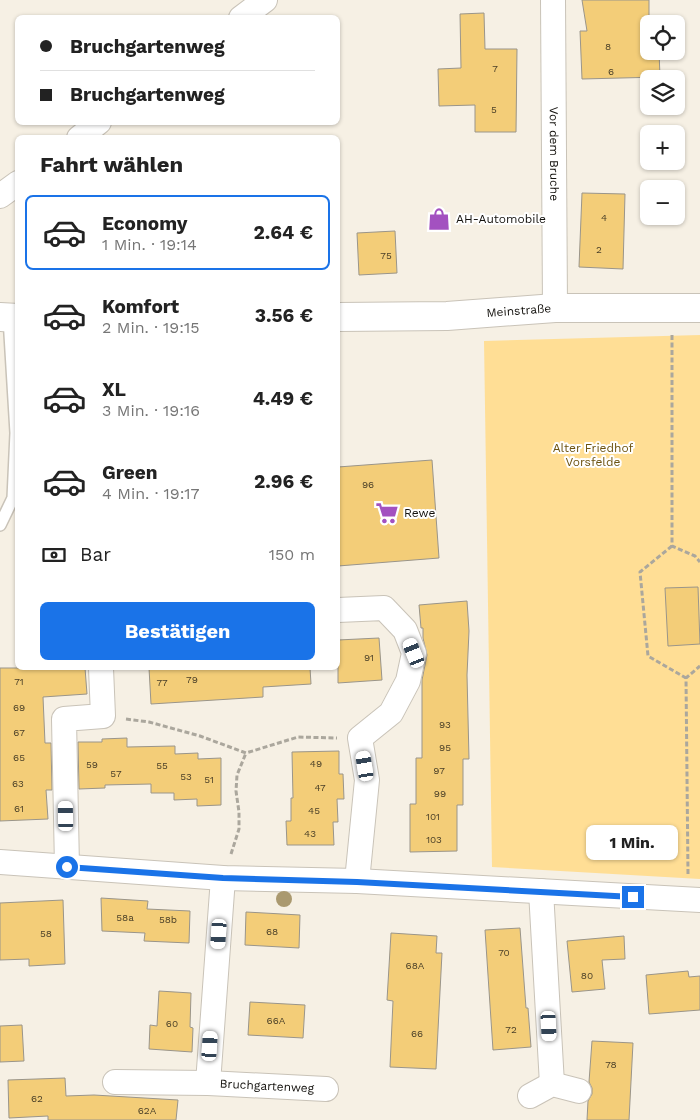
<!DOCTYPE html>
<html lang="de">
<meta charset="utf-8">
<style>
body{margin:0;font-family:"Work Sans",sans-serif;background:#f6f6f6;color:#222;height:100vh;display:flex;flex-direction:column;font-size:19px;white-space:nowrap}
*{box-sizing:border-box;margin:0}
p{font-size:16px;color:#767676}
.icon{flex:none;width:28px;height:28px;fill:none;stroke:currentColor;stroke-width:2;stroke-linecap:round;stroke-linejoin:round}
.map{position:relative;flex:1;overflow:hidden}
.side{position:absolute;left:15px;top:135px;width:325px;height:535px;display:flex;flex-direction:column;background:#fff;border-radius:8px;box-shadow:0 1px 4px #0004}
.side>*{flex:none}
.top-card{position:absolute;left:15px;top:15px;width:325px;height:110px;border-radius:8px;box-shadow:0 1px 4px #0004;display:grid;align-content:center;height:110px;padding:0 25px;background:#fff}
.controls{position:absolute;left:640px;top:15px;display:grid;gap:10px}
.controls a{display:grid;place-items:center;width:45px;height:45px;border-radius:8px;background:#fff;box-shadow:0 1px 4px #0004;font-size:25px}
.end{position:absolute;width:22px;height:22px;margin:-11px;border:6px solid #1a73e8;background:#fff;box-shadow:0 0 0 2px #fff}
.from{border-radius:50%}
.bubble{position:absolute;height:35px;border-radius:8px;background:#fff;box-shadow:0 1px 4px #0004;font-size:16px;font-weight:700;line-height:35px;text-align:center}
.car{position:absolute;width:15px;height:30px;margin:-15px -8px;border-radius:6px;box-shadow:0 0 4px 1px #0007;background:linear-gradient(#fff 24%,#345 0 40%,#fff 0 76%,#345 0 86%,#fff 0)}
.top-card b{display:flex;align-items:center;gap:18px;height:48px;font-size:19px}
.top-card b+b{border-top:1px solid #e0e0e0}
.top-card i{width:12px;height:12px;background:#222}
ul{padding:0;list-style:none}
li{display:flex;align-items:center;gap:15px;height:75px;margin:0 10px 8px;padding:0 15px;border:2px solid transparent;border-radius:8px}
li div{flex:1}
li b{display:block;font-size:19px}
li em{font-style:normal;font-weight:700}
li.current{border-color:#1a73e8}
li>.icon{width:45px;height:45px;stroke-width:1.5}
h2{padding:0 25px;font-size:22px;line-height:60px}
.pay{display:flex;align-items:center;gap:12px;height:55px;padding:0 25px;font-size:19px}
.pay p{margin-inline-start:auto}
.button{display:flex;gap:10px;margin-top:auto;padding:10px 25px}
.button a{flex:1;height:58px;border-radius:8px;background:#1a73e8;color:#fff;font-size:20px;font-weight:700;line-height:58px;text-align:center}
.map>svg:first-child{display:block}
.green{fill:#ffde95}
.building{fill:#f3cd78;stroke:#9a958a}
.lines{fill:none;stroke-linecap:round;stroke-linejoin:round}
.service-casing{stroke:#c9c3b8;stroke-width:14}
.minor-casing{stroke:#c9c3b8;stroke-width:26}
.tertiary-casing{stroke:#c9c3b8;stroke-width:30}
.path{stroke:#aba79d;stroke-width:3;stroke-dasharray:5 2.5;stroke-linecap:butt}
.service{stroke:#fff;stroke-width:11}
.minor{stroke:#fff;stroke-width:24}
.tertiary{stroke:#fff;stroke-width:28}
.tree{fill:#aa996f}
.route{stroke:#1a73e8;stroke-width:6}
.labels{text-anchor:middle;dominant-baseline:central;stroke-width:4;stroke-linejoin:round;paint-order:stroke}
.number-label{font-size:10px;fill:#4b4028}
.street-label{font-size:12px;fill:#13110d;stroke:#fff}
.poi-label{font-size:12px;fill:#13110d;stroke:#fff;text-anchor:start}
.park-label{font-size:12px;fill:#6b520f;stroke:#fff}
</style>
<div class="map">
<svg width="700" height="1120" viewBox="0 0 700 1120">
<rect width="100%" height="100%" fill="#f6f0e4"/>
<path class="green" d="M700,335V879L492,867L484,341Z"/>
<g class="building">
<path d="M582,0H649V51H659L660,77L582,79L580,31H587Z"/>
<path d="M484,13L485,49H517L516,132H475V105L439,106L438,69L461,68L460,14Z"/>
<path d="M582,193L625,194L623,269L579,267Z"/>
<path d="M395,231L397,273L359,275L357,233Z"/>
<path d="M432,460L439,558L338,566V467Z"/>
<path d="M698,587L700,644L668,646L665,588Z"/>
<path d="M467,601L469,631L467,675L469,759H463V805H457V851L410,852V804H416V758H422V680L427,655L423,638V628H421L419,605Z"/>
<path d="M379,638L382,680L338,683V640Z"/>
<path d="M0,668H85L87,694L43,697L45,743H51L52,790H46L48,819L0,821Z"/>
<path d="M149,668H310L311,684L263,687V697L151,704Z"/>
<path d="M127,738V747L175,746V754L198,753V759L221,758V805L197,806V799L174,800V793H151V784L105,785V788L79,789L78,742H102V739Z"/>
<path d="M339,751V774H343L344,799H337L338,822H333L334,845H287L286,821H291V798H293L292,752Z"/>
<path d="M101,898L148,901L147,909L190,911L189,943L144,941L145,933L102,931Z"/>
<path d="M63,900L65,964L29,966V959L0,960V903Z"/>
<path d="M246,912L300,915L299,948L245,945Z"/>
<path d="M520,928L526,1008H528L531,1047L493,1050L485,930Z"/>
<path d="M391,933L437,936L436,953H442L436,1069L390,1067L393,1001L387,1000Z"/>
<path d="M624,936L625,959L602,960L605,989L572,992L567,941Z"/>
<path d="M688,971L689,977L700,976V1010L649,1014L646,975Z"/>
<path d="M159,991L191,993L190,1027L193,1028L192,1052L149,1049L150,1025L157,1026Z"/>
<path d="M250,1002L305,1005L303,1038L248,1035Z"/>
<path d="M22,1025L24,1061L0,1062V1026Z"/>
<path d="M592,1041L633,1043L629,1120H587L588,1101L592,1094V1088L589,1082Z"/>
<path d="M65,1078L66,1096L94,1095L178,1100L176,1120H48V1116L9,1118L8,1080Z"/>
</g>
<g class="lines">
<defs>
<path id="service" d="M0,525L13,498L16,433L9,318"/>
<g id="minor">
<path id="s1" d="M553,0L555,308"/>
<path d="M241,18L265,0"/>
<path d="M79,138L99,122"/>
<path d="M0,196L18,183"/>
<path d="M338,610L384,608L405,630L414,653L408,681L391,713L360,738L367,780L357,881"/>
<path d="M0,862L223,878L357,881L700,900"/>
<path d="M67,867L64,719L103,716L101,668"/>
<path d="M541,891L552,1084"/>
<path id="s2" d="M115,1082L208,1083L326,1089"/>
<path d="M208,1083L223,878"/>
<path d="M530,1096L552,1084L579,1091"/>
</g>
<g id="tertiary">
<path d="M0,317L18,318"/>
<path id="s3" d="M338,317L447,316L555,308H700"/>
</g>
</defs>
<use href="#service" class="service-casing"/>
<use href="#minor" class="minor-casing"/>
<use href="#tertiary" class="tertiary-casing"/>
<g class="path">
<path d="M672,335V546L695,556L700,562"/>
<path d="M672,546L640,572L648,656L686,678"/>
<path d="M126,719L149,722L200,736L246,753L298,737L337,738"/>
<path d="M231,854L239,829V812L236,791L237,775L246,753"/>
<path d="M688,874L686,678L700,666"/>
</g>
<use href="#service" class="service"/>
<use href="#minor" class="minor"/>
<use href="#tertiary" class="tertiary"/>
</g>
<circle class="tree" cx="284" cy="899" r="8"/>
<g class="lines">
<path class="route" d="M67,867L223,878L357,882L633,897"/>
</g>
<defs>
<symbol id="shop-bare" viewBox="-9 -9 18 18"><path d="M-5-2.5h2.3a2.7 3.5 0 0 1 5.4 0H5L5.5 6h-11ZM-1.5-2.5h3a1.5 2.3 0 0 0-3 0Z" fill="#a351c0" stroke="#fff" stroke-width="2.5" paint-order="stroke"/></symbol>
<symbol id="supermarket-bare" viewBox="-9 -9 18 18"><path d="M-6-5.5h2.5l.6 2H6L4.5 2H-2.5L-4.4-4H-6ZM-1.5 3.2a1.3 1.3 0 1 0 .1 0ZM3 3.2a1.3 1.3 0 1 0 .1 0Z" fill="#a351c0" stroke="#fff" stroke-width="2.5" paint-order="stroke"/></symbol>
</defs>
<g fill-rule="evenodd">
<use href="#shop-bare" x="423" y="203" width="32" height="32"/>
<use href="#supermarket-bare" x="371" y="497" width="32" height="32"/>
</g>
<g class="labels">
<g class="number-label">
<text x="608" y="46">8</text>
<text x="495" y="68">7</text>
<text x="611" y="71">6</text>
<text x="494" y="109">5</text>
<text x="604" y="217">4</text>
<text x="599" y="249">2</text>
<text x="386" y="255">75</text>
<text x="368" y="484">96</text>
<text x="369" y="657">91</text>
<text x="192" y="679">79</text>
<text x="19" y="681">71</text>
<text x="162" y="682">77</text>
<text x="19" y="707">69</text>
<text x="445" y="724">93</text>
<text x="19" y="732">67</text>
<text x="445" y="747">95</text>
<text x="19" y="757">65</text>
<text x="316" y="763">49</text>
<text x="92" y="764">59</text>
<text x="162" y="765">55</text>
<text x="439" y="770">97</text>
<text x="116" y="773">57</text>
<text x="186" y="776">53</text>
<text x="209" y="779">51</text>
<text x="18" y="783">63</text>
<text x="320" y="787">47</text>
<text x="440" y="793">99</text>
<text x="19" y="808">61</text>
<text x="314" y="810">45</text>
<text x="433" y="816">101</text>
<text x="310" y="833">43</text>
<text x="434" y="839">103</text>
<text x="125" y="917">58a</text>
<text x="168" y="919">58b</text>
<text x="272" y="931">68</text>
<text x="46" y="933">58</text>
<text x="504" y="952">70</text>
<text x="415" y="965">68A</text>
<text x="587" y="975">80</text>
<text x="276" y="1020">66A</text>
<text x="172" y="1023">60</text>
<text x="511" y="1029">72</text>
<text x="417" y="1033">66</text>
<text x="611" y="1064">78</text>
<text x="37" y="1098">62</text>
<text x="147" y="1110">62A</text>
</g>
<g class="street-label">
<text stroke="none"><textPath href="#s1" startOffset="154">Vor dem Bruche</textPath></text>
<text stroke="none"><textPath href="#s3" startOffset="181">Meinstraße</textPath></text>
<text stroke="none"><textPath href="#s2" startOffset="152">Bruchgartenweg</textPath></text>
</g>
<g class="poi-label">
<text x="456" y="219">AH-Automobile</text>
<text x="404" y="513">Rewe</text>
</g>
<g class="park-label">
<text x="593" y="448">Alter Friedhof<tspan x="593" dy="14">Vorsfelde</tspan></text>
</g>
</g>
</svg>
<div class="controls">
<a><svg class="icon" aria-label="locate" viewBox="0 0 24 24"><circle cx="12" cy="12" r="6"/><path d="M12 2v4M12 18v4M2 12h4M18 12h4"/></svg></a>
<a><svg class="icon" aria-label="layers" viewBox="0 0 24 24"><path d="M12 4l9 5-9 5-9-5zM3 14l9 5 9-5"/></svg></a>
<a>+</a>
<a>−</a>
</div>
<i class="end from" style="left:67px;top:867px"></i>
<i class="end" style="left:633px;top:897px"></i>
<div class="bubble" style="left:586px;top:825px;width:92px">1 Min.</div>
<i class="car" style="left:414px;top:653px;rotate:338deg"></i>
<i class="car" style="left:365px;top:766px;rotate:351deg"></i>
<i class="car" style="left:66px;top:816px;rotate:359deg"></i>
<i class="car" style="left:219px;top:934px;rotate:184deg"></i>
<i class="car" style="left:549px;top:1026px;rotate:177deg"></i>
<i class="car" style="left:210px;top:1046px;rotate:4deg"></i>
<div class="top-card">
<b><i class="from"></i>Bruchgartenweg</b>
<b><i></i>Bruchgartenweg</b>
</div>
<section class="side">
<h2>Fahrt wählen</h2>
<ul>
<li class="current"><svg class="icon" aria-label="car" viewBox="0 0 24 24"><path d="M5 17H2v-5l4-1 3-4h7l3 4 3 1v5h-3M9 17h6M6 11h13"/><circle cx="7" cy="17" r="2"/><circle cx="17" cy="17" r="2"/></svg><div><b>Economy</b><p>1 Min. · 19:14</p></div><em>2.64 €</em></li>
<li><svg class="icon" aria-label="car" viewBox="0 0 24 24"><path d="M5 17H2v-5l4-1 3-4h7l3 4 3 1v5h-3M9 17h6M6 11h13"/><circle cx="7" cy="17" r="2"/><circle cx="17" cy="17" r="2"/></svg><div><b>Komfort</b><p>2 Min. · 19:15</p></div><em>3.56 €</em></li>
<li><svg class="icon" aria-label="car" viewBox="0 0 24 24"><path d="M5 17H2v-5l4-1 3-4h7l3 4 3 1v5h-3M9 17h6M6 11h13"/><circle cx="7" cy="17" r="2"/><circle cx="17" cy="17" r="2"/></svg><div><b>XL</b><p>3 Min. · 19:16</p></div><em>4.49 €</em></li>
<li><svg class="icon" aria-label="car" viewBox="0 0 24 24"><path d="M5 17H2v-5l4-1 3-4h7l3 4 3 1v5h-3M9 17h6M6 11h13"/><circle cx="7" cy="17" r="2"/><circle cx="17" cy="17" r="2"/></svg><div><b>Green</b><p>4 Min. · 19:17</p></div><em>2.96 €</em></li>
</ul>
<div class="pay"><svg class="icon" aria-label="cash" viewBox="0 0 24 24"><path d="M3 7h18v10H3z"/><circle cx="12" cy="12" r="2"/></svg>Bar<p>150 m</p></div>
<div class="button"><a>Bestätigen</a></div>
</section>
</div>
